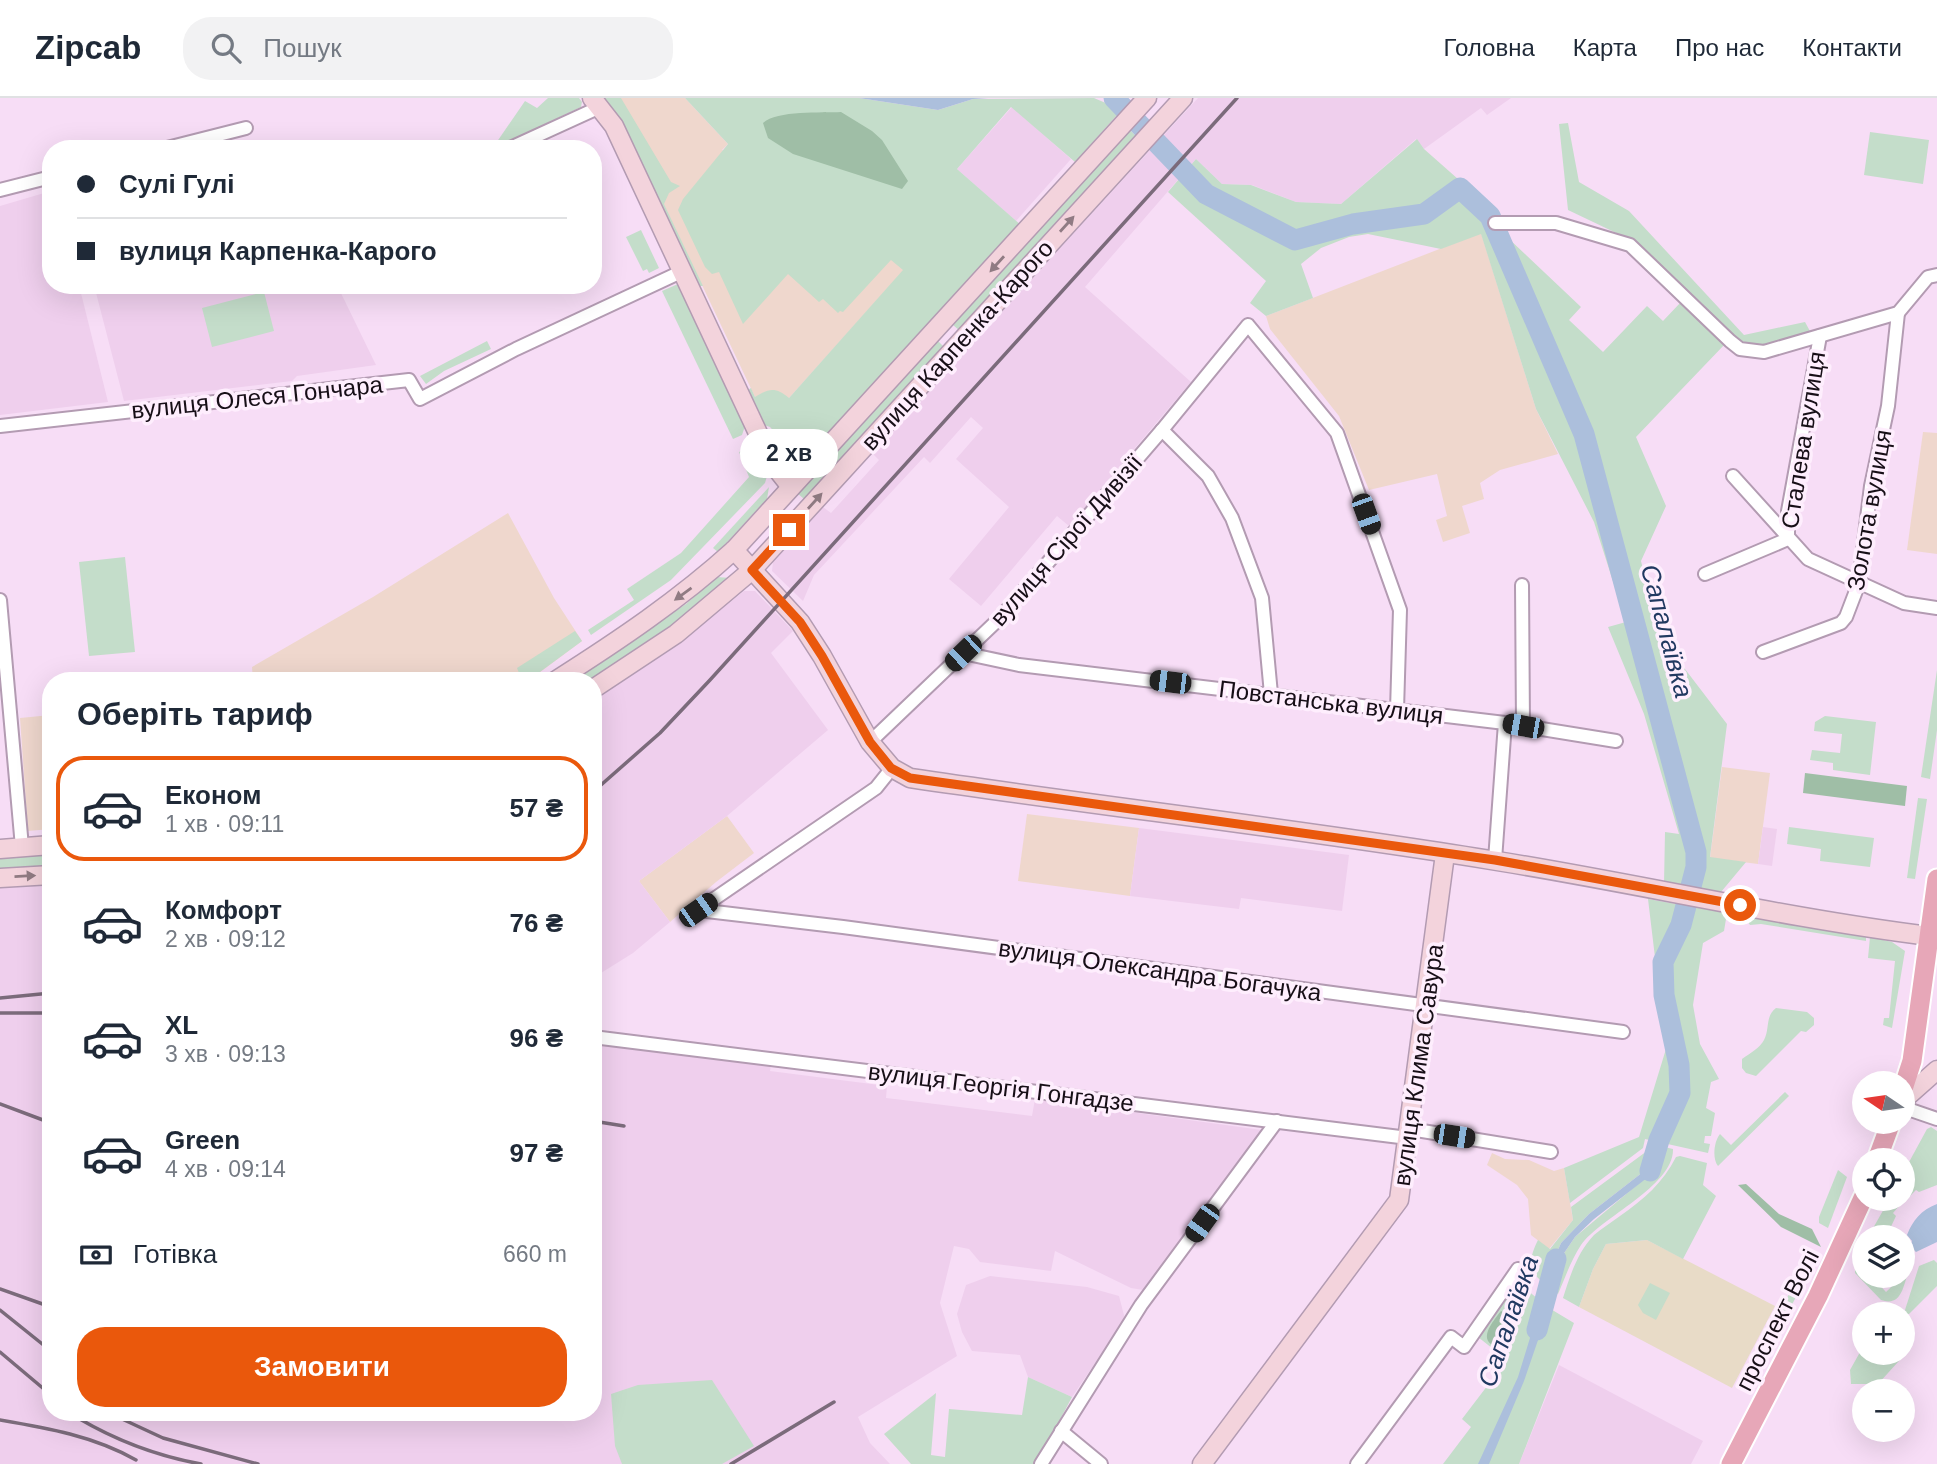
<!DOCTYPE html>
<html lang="uk">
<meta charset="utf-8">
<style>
body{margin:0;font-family:Arial,sans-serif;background:#f2f2f3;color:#1f2937;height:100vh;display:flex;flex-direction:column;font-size:26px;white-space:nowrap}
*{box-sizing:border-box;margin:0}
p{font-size:23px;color:#747a83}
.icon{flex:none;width:38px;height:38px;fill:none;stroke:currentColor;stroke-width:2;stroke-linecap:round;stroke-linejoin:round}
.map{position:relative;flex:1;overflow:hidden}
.panel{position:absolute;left:42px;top:574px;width:560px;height:749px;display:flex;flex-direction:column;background:#fff;border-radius:28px;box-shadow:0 7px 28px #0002}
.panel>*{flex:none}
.hud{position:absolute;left:42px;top:42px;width:560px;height:154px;border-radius:28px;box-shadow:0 7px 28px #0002;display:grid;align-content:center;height:154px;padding:0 35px;background:#fff}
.needle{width:46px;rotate:283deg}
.fabs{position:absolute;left:1852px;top:973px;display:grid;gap:14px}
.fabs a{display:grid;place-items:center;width:63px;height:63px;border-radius:50%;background:#fff;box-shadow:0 7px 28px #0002;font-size:35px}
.end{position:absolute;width:32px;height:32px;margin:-16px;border:9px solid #ea580c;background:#fff;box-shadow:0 0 0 4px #fff}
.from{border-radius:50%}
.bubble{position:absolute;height:49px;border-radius:24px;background:#fff;box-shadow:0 7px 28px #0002;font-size:23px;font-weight:700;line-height:49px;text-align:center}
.car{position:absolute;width:21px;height:42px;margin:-21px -10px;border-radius:9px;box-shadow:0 0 5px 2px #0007;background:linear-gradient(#222 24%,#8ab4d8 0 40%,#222 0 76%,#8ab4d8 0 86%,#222 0)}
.hud b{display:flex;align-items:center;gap:24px;height:66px;font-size:26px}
.hud b+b{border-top:2px solid #e0e1e3}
.hud i{width:18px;height:18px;background:#1f2937}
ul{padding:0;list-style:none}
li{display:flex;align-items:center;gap:21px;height:105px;margin:0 14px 10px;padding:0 21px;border:4px solid transparent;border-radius:28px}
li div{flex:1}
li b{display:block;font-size:26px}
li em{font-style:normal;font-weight:700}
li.on{border-color:#ea580c}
li>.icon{width:63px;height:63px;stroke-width:1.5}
h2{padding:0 35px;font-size:32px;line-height:84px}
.pay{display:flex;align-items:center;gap:18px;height:77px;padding:0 35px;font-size:26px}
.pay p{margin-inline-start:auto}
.action{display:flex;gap:14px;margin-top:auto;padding:14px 35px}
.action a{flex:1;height:80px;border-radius:28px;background:#ea580c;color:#fff;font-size:28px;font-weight:700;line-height:80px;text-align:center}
header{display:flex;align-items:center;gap:42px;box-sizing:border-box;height:98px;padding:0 35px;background:#fff;border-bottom:2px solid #e0e1e3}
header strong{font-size:33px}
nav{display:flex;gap:38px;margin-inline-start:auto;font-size:24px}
.search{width:490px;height:63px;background:#f2f2f3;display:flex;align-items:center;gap:18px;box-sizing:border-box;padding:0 24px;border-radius:28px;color:#747a83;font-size:26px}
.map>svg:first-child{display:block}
.commercial{fill:#efd7cd}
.built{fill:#efcfed}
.medical{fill:#e8dbc7}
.green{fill:#c4ddca}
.forest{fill:#9fbea6}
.water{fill:#acbfdc}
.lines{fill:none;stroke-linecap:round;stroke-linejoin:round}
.river{stroke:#acbfdc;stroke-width:21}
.street-casing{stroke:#b39bb2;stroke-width:16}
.secondary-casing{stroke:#b39bb2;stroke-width:21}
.primary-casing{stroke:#fff;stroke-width:23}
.street{stroke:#fff;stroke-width:12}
.secondary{stroke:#f3d3dc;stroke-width:18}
.primary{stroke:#e7a7b8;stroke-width:19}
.rail{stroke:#7b6b7b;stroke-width:3.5}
.oneway{fill:#907b83}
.route{stroke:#ea580c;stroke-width:9}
.labels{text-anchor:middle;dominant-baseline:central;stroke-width:7;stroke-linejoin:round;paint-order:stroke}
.street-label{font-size:24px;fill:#170f17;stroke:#feeefd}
.water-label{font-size:26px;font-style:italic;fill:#213961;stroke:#feeefd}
</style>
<header>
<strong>Zipcab</strong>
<div class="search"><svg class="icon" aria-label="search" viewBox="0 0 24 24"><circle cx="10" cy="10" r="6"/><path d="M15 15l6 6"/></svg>Пошук</div>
<nav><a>Головна</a><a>Карта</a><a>Про нас</a><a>Контакти</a></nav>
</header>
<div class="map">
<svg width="1937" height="1366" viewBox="0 0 1937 1366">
<rect width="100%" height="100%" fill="#f7ddf6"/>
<g class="commercial">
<path d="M606,0H685L728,46L722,52L930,143L772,319L764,318L622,18Z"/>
<path d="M1481,135L1536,311L1558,356L1500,372L1480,385L1484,401L1462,408L1470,435L1443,444L1436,422L1447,418L1437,376L1369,392L1339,318L1270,231L1266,218Z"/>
<path d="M1923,334L1937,335V456L1907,452Z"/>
<path d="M508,415L554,500L582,543L528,583H253L252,569L373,499Z"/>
<path d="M51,617V731L28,733L20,620Z"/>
<path d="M1722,669L1770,675L1758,766L1710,760Z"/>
<path d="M1027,716L1139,730L1130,798L1018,783Z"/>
<path d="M727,718L754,755L716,784L670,824L639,783Z"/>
<path d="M1492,1055L1505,1061L1529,1062L1554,1073L1564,1070L1573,1122L1549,1151L1531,1137L1528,1101L1517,1087L1487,1067Z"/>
</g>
<g class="built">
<path d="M1198,0H1511L1487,17L1481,10L1424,51L1416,41L1341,106L1296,104L1252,87L1222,86L1196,61L1085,189L1191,284L1069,428L1057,418L981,508L949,481L1009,409L956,361L983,330L971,319L930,365L924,359L814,477L803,503L772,473L773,464L823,409L831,415L879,362L872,355Z"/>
<path d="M1012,9L1071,61L1016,123L957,71Z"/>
<path d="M51,93V187H79L108,304L0,317V108Z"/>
<path d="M94,187H337L376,267L297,278L292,283L124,303Z"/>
<path d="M744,493H755L793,533L771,555L828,632L727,718L639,783L670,824L633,855L593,880V602L681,544Z"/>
<path d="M1763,729L1777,731L1772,768L1758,766Z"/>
<path d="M1139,730L1349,757L1342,813L1241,800L1239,811L1130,798Z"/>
<path d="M51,787V1314H593V945L771,967L770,973L887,988L886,1000L903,1002L1032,1018L1035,1001L1262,1032L1143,1192L1131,1190L1055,1153L1051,1173L980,1164L969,1151L954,1148L940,1205L957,1258L858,1319L870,1345L890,1366H0V789Z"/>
<path d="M990,1178L1087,1189L1119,1198L1125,1221L1072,1299L1028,1279L1020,1257L972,1253L962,1234L957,1216L966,1187Z"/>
<path d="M1559,1267L1703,1343L1691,1366H1519Z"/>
</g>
<path class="medical" d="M1647,1142L1775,1208L1732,1290L1579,1209L1593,1171L1606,1146Z"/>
<g class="green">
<path d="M548,0H579L582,4L581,9L492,51L525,3L537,10Z"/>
<path d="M600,0H621L671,84L680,88L669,95L664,106L703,188H697Z"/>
<path d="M685,0H859L938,12L973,1L1094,0L1108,6L1118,16L1075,64L1011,9L957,71L1021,127L804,361C790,365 784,356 774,347L780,340L770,329L764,327L748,292L751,290L755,299C769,290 776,289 789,300L903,172L891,162L843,214L840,213L838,215L823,201L819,204L788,176L743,226L719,174L712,176L705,169L678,112L683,101L728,46Z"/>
<path d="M1568,25L1579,84L1629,113L1744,237L1805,224L1811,235L1764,249L1743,246L1633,143L1568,112L1559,26Z"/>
<path d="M1130,32L1137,39L960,233L953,227Z"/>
<path d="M1870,34L1929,42L1923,86L1864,77Z"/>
<path d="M1417,41L1424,51L1501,119L1507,139L1581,209L1569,222L1603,254L1647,208L1663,223L1681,204L1725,246L1636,339L1666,408L1641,463L1659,537L1727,626L1710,759L1746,764L1721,794L1664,786L1665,734L1679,736L1644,616L1608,529L1626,524L1594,424L1536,311L1481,136L1441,151L1368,136L1349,139L1321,150L1301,166L1313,200L1266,218L1250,205L1266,183L1168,94L1196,61L1222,86L1251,87L1296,104L1341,106Z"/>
<path d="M641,132L659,170L649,175L647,171L643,173L626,139Z"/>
<path d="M678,186L745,328L742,337L733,341L662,193Z"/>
<path d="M264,194L274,233L212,249L202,210Z"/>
<path d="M487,243L491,251L444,273L426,286L420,278Z"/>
<path d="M938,243L945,250L804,401L796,394Z"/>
<path d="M747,351H756L767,378L765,385L671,482L591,537L588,532L634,502L627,491L681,455L749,379L739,354Z"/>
<path d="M769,389L767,401L718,454L713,450Z"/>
<path d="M125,459L135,554L89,558L79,464Z"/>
<path d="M717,479L731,480L696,513L593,583H569L686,506Z"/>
<path d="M575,533L582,543L529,582L519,575L517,570Z"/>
<path d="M1937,572V632L1930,681L1921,679Z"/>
<path d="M1825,618L1876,624L1870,677L1833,672V665L1810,662L1812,652L1840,655L1842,636L1814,633L1815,624Z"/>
<path d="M1918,700L1927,701L1915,781L1907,780Z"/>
<path d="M1789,729L1874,740L1870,769L1820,763L1821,751L1787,746Z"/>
<path d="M51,754V772L0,775V760Z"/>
<path d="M1648,801L1727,815L1724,833L1703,845L1693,907L1700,946L1719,981L1711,984L1706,1010L1715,1015L1711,1038H1705L1704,1045L1710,1046L1708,1055L1645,1041L1643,1050L1570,1105L1564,1070L1639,1039L1666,951Z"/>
<path d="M1750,819L1866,838V843L1761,826L1750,827L1746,821Z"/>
<path d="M1870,839L1892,844L1905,853L1892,930L1883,927L1884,920H1889L1895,863L1868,860Z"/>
<path d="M1776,910L1807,914L1814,920V927L1806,934L1801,933L1756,978L1746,975L1742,970V961C1750,955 1760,950 1764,942C1770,931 1765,918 1776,910Z"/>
<path d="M1785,994L1789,998L1718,1068C1712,1061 1714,1043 1720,1036L1731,1047Z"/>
<path d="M1931,1029L1937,1033V1087L1919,1094L1916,1092L1908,1100L1902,1086V1077L1927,1031Z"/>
<path d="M1649,1046L1653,1047L1649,1063L1643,1074L1589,1116L1561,1145L1544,1185C1527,1173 1529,1160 1538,1142L1550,1151L1573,1122L1571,1109L1647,1053Z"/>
<path d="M1660,1048L1673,1051C1674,1088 1601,1119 1581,1147C1571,1162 1565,1180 1558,1196L1552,1192L1560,1161L1575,1139L1656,1071Z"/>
<path d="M1680,1058L1707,1065L1703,1087L1716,1098L1683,1161L1647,1142L1606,1146L1593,1171L1579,1209L1563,1200C1570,1178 1577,1155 1594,1137C1602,1130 1612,1124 1620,1118C1644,1101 1663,1085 1676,1059Z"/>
<path d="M1838,1072L1847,1079L1828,1130L1819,1125V1119Z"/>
<path d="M1889,1102L1901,1106L1893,1115L1896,1118L1886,1139H1868Z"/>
<path d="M1864,1148V1178H1871L1886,1194L1909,1172C1903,1188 1902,1209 1881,1202L1855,1175V1164Z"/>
<path d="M1807,1161L1814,1164L1752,1284L1746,1280Z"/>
<path d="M1934,1162L1937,1165V1188L1909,1216H1906L1905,1212L1919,1168Z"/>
<path d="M1516,1183L1549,1210L1574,1225L1519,1366H1443L1471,1329L1462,1321L1507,1262L1478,1239Z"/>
<path d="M1650,1185L1670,1195L1656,1222L1643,1215L1638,1207Z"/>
<path d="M1864,1247V1255H1902V1248L1908,1253L1878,1286H1851L1850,1272Z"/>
<path d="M1028,1279L1072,1299L1039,1361L1033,1366H911L884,1336L936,1295L931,1357L945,1359L949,1311L1022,1317Z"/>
<path d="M712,1282L754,1348L722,1366H622L615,1348L611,1296L638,1287Z"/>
</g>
<g class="forest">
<path d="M841,14L872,33L882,42L908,83L902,91L793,56L768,40L763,25C777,12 822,15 841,14Z"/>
<path d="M1805,675L1907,688L1905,708L1803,695Z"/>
<path d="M1746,1086L1779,1116L1812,1131L1821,1149L1781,1129L1738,1087Z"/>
<path d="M1501,1213L1513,1219L1516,1229L1511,1247L1504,1251C1475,1246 1489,1228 1501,1213Z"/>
</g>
<g class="water">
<path d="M859,0H988L973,1L938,12Z"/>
<path d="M1653,1047L1660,1048L1656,1071L1652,1076L1594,1121L1575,1139L1560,1161L1552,1192L1544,1185L1561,1145L1589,1116L1643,1074L1649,1063Z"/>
<path d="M1937,1106V1144L1916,1154L1910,1148L1912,1143L1907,1137C1913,1122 1921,1112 1937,1106Z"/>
<path d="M1541,1204L1549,1210L1524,1283L1489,1366H1478L1518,1279Z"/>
</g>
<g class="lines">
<g class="river">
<path d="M1114,0L1206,96L1295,142L1353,126L1424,116L1460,90L1490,118L1584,336L1696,754V769L1681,827L1663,864L1664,897L1679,967L1680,995L1659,1042L1650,1073"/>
<path d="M1537,1232L1556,1161"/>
</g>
<defs>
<g id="street">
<path d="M163,51L246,30"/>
<path d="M508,51L600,9"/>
<path d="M0,92L51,79"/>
<path d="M1495,125H1556L1630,147L1730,243L1740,251L1764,254L1898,215L1928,179L1937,177"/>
<path d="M0,328L409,282L420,301L516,251L683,173"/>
<path d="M1162,332L1208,378L1232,420L1262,500L1271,596"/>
<path d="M1733,378L1808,461L1904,505L1937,510"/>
<path d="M1705,476L1788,441V413L1820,238"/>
<path d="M1522,487L1523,628"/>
<path d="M0,502L22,749"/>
<path d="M1763,554L1841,525L1846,519L1859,485L1871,388L1888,308L1898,215"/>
<path d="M963,555L1019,567L1505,625L1616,643"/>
<path d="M870,644L1001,519L1162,332L1248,227L1337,335L1400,512L1397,612"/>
<path d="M1495,762L1505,625"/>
<path d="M698,812L843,829L1623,934"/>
<path d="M698,812L876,690L892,670"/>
<path d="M593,939L1408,1040"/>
<path d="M1902,1009L1937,1021"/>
<path d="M1410,1031L1551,1054"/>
<path d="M1061,1333L1101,1366"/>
<path d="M1041,1366L1141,1207L1277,1023"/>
<path d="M1357,1366L1451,1239L1464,1249L1518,1171"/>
</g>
<g id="secondary">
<path d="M592,0L614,28L772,365L791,389"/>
<path d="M734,452L800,524L822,558L870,644L892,670L910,680C1105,709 1302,731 1497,763C1641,786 1784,820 1929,838"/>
<path d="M555,583C618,543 679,502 734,452L1147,0"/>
<path d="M593,591L676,536L752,472L1183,0"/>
<path d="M0,751L51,747"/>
<path d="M0,780L51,777"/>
<path d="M1902,1003L1937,972"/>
<path d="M1202,1366L1399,1102L1445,756"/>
</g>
<g id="primary">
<path d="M1902,994L1912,963L1937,781"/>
<path d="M1877,1062L1891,1024"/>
<path d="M1731,1366L1818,1198L1864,1098"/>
</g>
</defs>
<use href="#street" class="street-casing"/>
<use href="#secondary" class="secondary-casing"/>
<use href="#primary" class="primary-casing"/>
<use href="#street" class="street"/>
<use href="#secondary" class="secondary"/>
<use href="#primary" class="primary"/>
<g class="rail">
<path d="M593,694L660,635L710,582L1237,0"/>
<path d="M0,900L51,895"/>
<path d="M0,915H51"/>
<path d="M0,1006L51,1025"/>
<path d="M593,1023L624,1028"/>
<path d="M0,1191L51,1209"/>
<path d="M0,1212L51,1253"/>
<path d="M0,1254L51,1297"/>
<path d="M107,1314L163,1340L258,1366"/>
<path d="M78,1320C117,1343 157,1358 201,1366"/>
<path d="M0,1322C47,1330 94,1338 136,1362"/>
<path d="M731,1366L834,1304"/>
</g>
</g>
<defs><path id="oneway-solid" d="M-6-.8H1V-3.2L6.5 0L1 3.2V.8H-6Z" transform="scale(1.75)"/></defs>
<g class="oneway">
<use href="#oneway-solid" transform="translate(1067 126) rotate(-48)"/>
<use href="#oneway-solid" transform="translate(997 166) rotate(132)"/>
<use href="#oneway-solid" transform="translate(815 403) rotate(-48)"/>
<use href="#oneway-solid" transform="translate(683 496) rotate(144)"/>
<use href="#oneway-solid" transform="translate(25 778) rotate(-3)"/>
</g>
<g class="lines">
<path class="route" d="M789,432L752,472L800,524L822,558L870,644L891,670L910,680L1495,762L1740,807"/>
</g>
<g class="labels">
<g class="street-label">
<text transform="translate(957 247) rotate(-48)">вулиця Карпенка-Карого</text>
<text transform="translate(257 299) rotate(-6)">вулиця Олеся Гончара</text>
<text transform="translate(1803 342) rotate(-81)">Сталева вулиця</text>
<text transform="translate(1869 412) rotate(-80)">Золота вулиця</text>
<text transform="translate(1066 442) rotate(-49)">вулиця Сірої Дивізії</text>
<text transform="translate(1331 604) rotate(7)">Повстанська вулиця</text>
<text transform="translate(1160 872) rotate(8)">вулиця Олександра Богачука</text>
<text transform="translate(1418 967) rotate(-82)">вулиця Клима Савура</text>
<text transform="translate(1001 989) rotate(7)">вулиця Георгія Гонгадзе</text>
<text transform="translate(1777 1222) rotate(-63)">проспект Волі</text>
</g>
<g class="water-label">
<text transform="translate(1667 533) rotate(75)">Сапалаївка</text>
<text transform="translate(1508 1223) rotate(-71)">Сапалаївка</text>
</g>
</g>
</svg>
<div class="fabs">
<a><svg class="needle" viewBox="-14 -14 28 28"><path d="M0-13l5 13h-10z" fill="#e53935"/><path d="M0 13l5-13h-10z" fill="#747a83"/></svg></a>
<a><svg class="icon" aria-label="locate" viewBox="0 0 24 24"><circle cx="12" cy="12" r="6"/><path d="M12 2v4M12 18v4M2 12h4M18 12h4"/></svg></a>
<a><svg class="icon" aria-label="layers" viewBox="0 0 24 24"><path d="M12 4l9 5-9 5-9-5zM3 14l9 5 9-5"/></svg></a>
<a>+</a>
<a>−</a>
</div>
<i class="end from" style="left:1740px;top:807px"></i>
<i class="end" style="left:789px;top:432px"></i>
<div class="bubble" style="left:740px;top:331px;width:98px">2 хв</div>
<i class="car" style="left:1366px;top:416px;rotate:160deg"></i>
<i class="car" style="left:963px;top:555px;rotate:226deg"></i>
<i class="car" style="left:1170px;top:584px;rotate:277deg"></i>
<i class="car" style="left:1523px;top:628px;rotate:280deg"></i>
<i class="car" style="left:698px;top:812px;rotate:55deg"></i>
<i class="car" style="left:1454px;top:1038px;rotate:99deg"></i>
<i class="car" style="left:1202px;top:1125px;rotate:216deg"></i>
<div class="hud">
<b><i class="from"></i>Сулі Гулі</b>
<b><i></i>вулиця Карпенка-Карого</b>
</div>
<section class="panel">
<h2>Оберіть тариф</h2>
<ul>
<li class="on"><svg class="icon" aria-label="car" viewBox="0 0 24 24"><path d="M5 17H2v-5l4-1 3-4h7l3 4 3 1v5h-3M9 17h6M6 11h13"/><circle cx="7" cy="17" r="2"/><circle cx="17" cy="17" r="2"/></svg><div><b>Економ</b><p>1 хв · 09:11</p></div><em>57 ₴</em></li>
<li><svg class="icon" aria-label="car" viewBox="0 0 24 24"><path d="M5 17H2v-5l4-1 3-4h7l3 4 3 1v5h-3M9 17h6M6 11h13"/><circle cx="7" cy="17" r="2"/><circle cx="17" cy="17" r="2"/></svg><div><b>Комфорт</b><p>2 хв · 09:12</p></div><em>76 ₴</em></li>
<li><svg class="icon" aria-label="car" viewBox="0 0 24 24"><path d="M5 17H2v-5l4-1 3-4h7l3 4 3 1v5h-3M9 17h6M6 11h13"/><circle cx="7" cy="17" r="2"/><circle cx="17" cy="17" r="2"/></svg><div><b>XL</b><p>3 хв · 09:13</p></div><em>96 ₴</em></li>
<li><svg class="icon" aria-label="car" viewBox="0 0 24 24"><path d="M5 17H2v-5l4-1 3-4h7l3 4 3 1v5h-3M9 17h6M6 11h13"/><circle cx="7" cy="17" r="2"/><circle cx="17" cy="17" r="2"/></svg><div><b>Green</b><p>4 хв · 09:14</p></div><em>97 ₴</em></li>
</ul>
<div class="pay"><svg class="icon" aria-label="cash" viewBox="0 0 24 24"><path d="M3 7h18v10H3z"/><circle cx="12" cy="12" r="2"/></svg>Готівка<p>660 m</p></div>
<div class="action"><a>Замовити</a></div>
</section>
</div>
